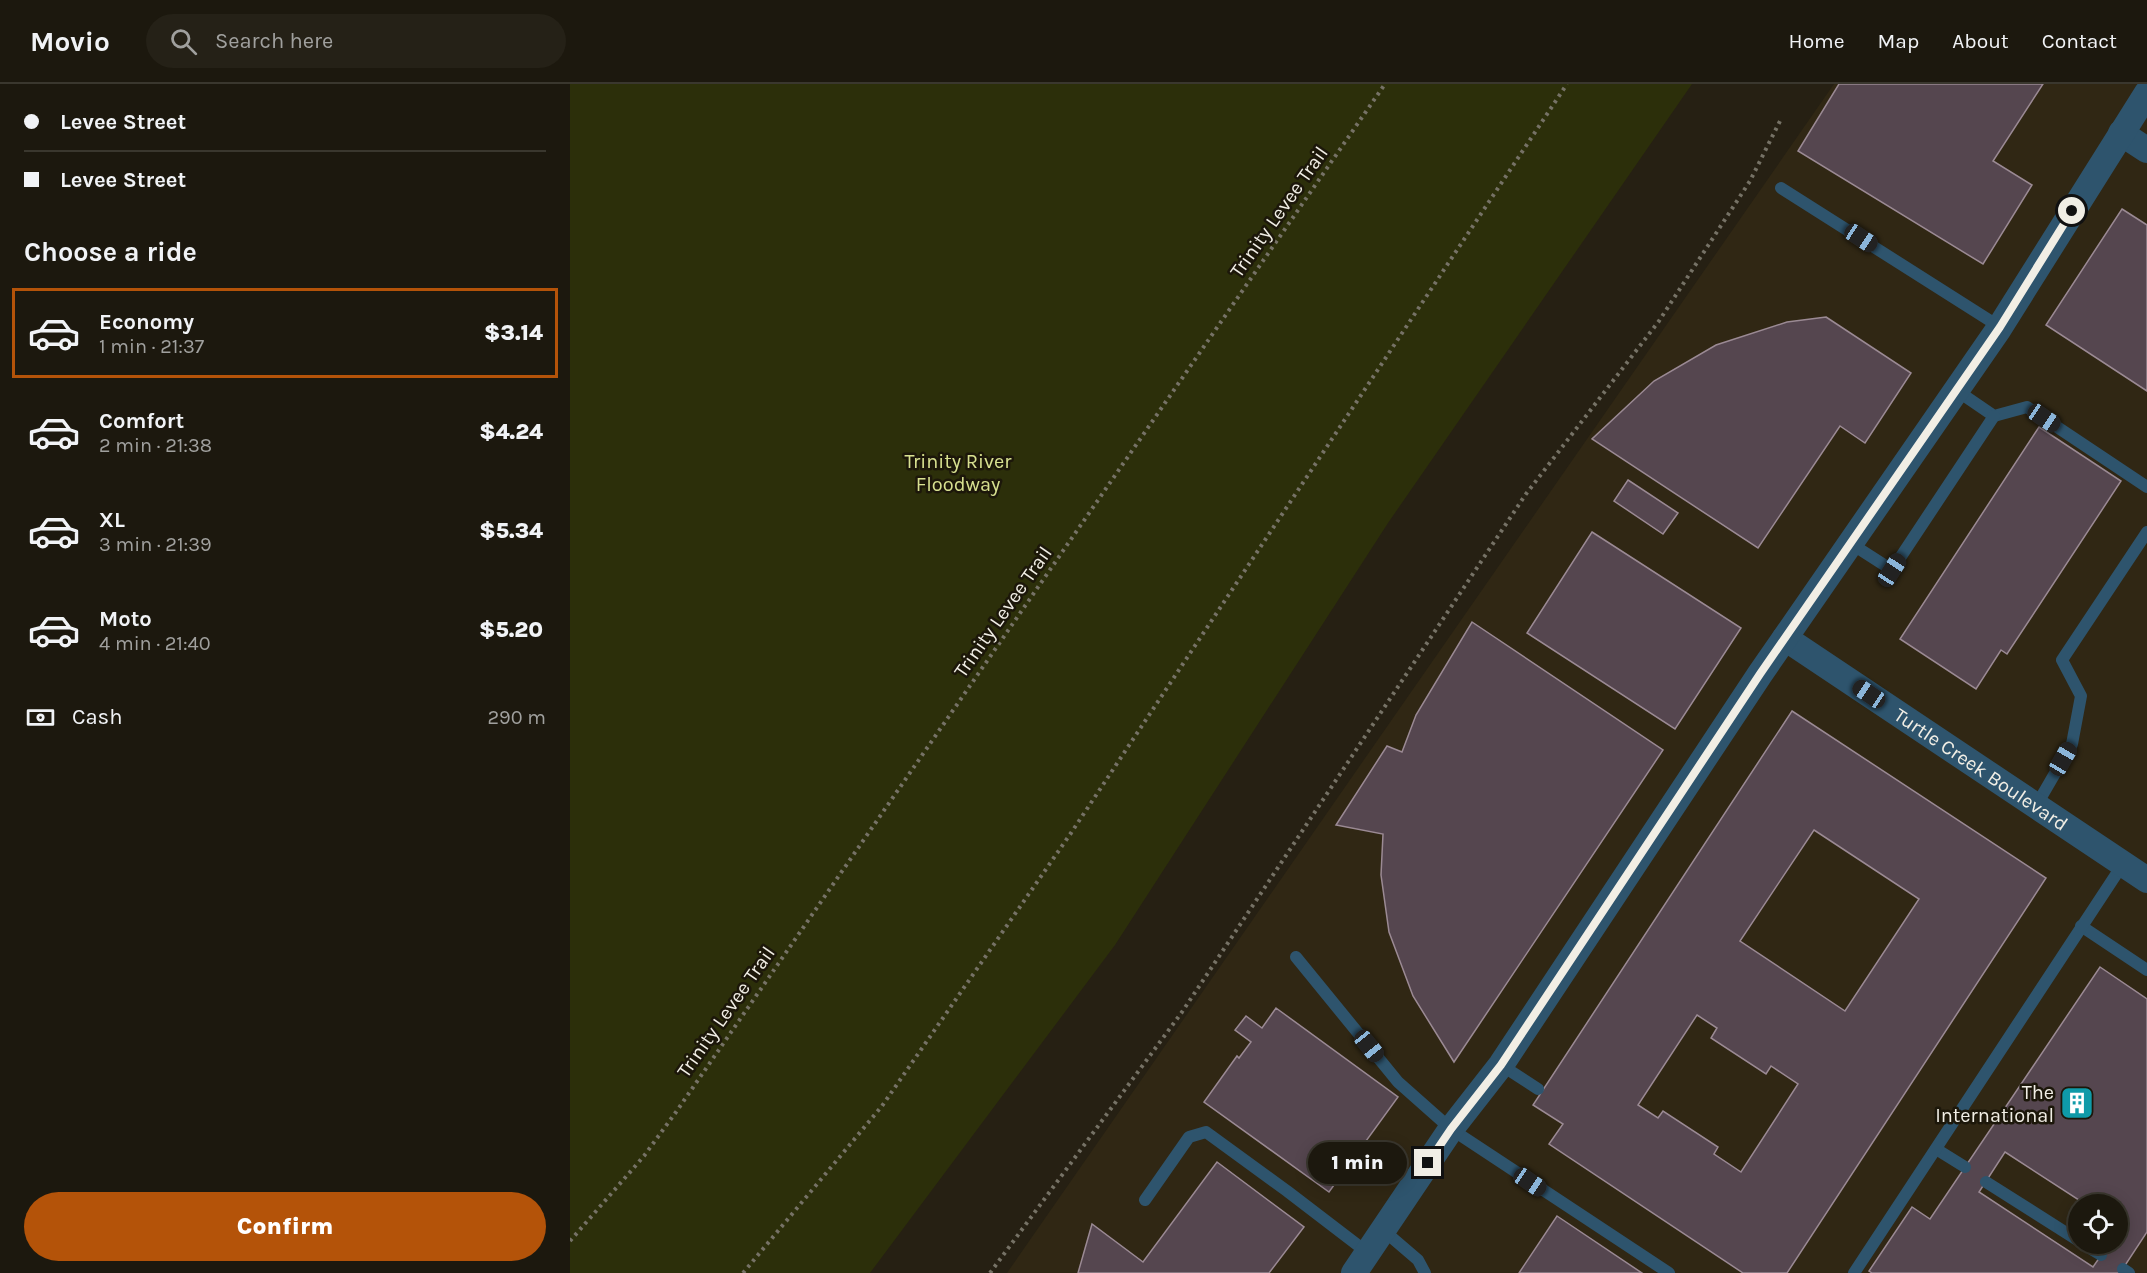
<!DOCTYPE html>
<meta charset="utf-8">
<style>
body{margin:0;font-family:Karla,sans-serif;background:#252117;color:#f1f3f6;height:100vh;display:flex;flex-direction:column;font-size:22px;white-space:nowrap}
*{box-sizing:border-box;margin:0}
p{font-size:20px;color:#a0a09e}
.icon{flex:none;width:33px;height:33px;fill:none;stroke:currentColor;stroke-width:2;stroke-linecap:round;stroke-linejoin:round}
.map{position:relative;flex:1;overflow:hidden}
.drawer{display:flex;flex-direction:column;background:#1c180e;width:570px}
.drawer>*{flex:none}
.top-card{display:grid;align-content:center;height:132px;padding:0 24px;background:#1c180e}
.fabs{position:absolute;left:1498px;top:1110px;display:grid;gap:12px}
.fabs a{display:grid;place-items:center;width:60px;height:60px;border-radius:50%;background:#1c180e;box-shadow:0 3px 15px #0003,0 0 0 2px #3a372e;font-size:30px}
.end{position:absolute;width:27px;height:27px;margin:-14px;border:8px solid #f1eee5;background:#111;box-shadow:0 0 0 3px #111}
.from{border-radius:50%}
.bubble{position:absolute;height:42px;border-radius:21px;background:#1c180e;box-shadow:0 3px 15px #0003,0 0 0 2px #3a372e;font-size:20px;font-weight:800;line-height:42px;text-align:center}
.car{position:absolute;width:18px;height:36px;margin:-18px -9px;border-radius:8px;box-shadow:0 0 4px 2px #0007;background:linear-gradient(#222 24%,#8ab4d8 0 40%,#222 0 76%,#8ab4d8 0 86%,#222 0)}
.top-card b{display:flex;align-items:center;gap:21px;height:57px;font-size:22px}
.top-card b+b{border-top:2px solid #3a372e}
.top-card i{width:15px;height:15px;background:#f1f3f6}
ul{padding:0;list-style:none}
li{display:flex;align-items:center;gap:18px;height:90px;margin:0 12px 9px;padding:0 12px;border:3px solid transparent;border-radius:0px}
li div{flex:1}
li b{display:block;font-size:22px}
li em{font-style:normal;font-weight:800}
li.active{border-color:#b45309}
li>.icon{width:54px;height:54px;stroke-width:1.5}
h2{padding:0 24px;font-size:27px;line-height:72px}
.pay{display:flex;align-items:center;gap:15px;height:66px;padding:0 24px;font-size:22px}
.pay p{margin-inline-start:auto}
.primary-button{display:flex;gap:12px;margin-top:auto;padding:12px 24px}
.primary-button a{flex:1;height:69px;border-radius:36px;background:#b45309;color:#fff;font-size:24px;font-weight:800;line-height:69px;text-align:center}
header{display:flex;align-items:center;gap:36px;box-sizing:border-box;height:84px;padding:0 30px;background:#1c180e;border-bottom:2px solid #3a372e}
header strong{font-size:28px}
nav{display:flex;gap:33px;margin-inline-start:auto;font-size:21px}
.search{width:420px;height:54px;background:#252117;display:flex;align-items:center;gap:15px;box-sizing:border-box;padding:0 21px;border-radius:33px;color:#a0a09e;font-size:22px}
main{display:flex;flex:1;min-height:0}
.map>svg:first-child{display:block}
.built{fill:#302714;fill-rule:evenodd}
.green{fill:#2c2f0a}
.building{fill:#55464f;stroke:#9b8a94;stroke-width:1.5;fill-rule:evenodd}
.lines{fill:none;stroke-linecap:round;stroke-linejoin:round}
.path{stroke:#767266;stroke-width:4;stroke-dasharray:3 4.5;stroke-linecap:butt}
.service{stroke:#2e546d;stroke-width:12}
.minor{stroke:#2e546d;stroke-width:26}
.route{stroke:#f1eee5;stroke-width:8}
.labels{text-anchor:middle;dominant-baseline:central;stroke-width:5;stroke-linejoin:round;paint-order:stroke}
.street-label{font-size:20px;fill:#f1eee5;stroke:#1c170a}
.park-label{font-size:20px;fill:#d8e190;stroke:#1c170a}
.poi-label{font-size:20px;fill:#f1eee5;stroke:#1c170a;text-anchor:end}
</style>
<header>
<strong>Movio</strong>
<div class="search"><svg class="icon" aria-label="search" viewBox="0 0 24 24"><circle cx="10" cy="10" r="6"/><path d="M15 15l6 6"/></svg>Search here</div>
<nav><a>Home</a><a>Map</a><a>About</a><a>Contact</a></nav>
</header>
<main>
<section class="drawer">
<div class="top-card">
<b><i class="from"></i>Levee Street</b>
<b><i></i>Levee Street</b>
</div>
<h2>Choose a ride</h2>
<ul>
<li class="active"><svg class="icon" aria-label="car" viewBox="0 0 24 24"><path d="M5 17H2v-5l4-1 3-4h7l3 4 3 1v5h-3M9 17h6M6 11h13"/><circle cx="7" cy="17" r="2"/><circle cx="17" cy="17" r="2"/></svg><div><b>Economy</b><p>1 min · 21:37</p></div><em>$3.14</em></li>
<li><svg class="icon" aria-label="car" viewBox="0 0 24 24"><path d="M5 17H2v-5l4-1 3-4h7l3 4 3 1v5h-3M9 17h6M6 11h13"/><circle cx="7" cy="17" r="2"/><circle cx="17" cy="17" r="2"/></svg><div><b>Comfort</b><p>2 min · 21:38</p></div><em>$4.24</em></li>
<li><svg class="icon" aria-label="car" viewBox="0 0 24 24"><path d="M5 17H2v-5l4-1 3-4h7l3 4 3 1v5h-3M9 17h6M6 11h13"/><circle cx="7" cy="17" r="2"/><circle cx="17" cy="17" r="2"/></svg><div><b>XL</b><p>3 min · 21:39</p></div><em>$5.34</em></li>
<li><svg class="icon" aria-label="car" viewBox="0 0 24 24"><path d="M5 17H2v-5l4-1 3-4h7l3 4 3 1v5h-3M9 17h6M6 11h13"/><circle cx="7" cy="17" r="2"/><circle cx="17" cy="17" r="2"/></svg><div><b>Moto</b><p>4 min · 21:40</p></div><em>$5.20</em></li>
</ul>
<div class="pay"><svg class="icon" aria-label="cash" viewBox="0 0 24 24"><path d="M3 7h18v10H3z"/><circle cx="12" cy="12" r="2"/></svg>Cash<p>290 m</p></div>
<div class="primary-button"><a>Confirm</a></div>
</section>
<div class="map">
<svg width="1577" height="1189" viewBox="0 0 1577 1189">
<rect width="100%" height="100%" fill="#262013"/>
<path class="built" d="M1264,0H1577V1189H437ZM1509,1120H1548V1160H1509Z"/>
<path class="green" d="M0,0H1122L818,439L545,861L300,1189H0Z"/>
<g class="building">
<path d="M1269,0H1473L1423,77L1462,101L1413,180L1228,67Z"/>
<path d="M1552,125L1577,141V307L1476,241Z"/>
<path d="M1256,233L1341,289L1295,359L1270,342L1188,464L1022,355L1084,297L1146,261L1217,238Z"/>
<path d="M1469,343L1551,397L1437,570L1431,566L1406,605L1330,555Z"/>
<path d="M1058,396L1108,429L1093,450L1044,417Z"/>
<path d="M1022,448L1171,544L1105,645L957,549Z"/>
<path d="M902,538L1093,666L884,978L843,912L819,848L811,791L813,750L766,741L817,662L832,668L846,631Z"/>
<path d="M1222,627L1476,794L1217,1189H1173L979,1060L993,1040L963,1021ZM1244,746L1349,815L1275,927L1170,857ZM1127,931L1147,944L1141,954L1196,990L1201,982L1228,1000L1171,1088L1144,1070L1148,1063L1093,1027L1088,1034L1068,1021Z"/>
<path d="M1530,883L1577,915V1148L1550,1189H1302L1299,1187L1342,1123L1360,1135ZM1435,1068L1515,1120H1548L1550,1143L1548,1160H1539L1523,1183L1409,1108Z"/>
<path d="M706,924L828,1013L759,1108L634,1018L667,972L669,974L681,958L665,946L676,932L692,944Z"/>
<path d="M647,1078L734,1143L699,1189H508L522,1140L573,1178Z"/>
<path d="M987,1132L1072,1189H949Z"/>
</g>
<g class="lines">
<g class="path">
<path d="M0,1157L74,1072L106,1028L815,0"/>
<path d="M173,1189L312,1022L501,749L997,0"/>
<path d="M420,1189L612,928L956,410L1089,237L1180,97L1211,35"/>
</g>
<g class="service">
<path d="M1211,104L1430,243"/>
<path d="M1386,306L1424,332L1457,323L1577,403"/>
<path d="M1280,459L1322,486L1424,332"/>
<path d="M1466,722L1502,660L1511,612L1492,576L1577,448"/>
<path d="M1511,842L1577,886"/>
<path d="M726,873L828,998L881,1045L1099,1189"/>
<path d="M931,981L968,1005"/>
<path d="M1366,1065L1395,1083"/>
<path d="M1416,1098L1509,1157"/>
<path d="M575,1116L619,1053L636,1048L717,1107L798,1169"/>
<path d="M813,1146L848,1176L855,1189"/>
<path d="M1513,1160L1531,1171"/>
<path d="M1553,1185L1559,1189"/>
<path d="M1284,1189L1553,780"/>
</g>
<g class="minor">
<path d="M1551,49L1577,66"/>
<path id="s1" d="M1215,554L1577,796"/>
<path d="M784,1189L881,1045L931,981L1190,590L1428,246L1577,9"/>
</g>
</g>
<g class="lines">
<path class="route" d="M858,1079L881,1045L931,981L1190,590L1430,243L1502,127"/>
</g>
<defs>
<symbol id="building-square" viewBox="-11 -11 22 22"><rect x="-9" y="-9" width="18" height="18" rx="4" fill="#0f9aa8" stroke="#1c170a"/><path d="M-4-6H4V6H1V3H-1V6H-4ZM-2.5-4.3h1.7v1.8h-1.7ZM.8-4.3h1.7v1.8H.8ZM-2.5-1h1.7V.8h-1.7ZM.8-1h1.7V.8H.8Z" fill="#fff"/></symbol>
</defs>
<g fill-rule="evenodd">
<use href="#building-square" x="1488" y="1000" width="38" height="38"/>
</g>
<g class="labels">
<g class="street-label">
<text transform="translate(709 128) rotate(-55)">Trinity Levee Trail</text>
<text transform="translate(433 528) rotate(-55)">Trinity Levee Trail</text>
<text stroke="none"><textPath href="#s1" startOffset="236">Turtle Creek Boulevard</textPath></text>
<text transform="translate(156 928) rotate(-55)">Trinity Levee Trail</text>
</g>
<g class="park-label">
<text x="388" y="377">Trinity River<tspan x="388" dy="23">Floodway</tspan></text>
</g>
<g class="poi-label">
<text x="1484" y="1008">The<tspan x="1484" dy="23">International</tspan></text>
</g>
</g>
</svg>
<div class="fabs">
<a><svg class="icon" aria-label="locate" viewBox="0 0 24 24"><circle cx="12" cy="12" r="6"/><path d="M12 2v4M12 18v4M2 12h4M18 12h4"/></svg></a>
</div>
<i class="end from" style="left:1502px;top:127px"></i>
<i class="end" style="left:858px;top:1079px"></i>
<div class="bubble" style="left:738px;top:1058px;width:99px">1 min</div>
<i class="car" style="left:1291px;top:154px;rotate:123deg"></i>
<i class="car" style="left:1474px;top:334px;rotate:124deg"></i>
<i class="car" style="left:1322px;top:486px;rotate:33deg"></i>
<i class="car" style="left:1299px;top:610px;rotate:304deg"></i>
<i class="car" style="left:1493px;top:675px;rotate:30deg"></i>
<i class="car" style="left:799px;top:962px;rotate:141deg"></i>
<i class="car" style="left:960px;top:1098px;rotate:124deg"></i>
</div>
</main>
